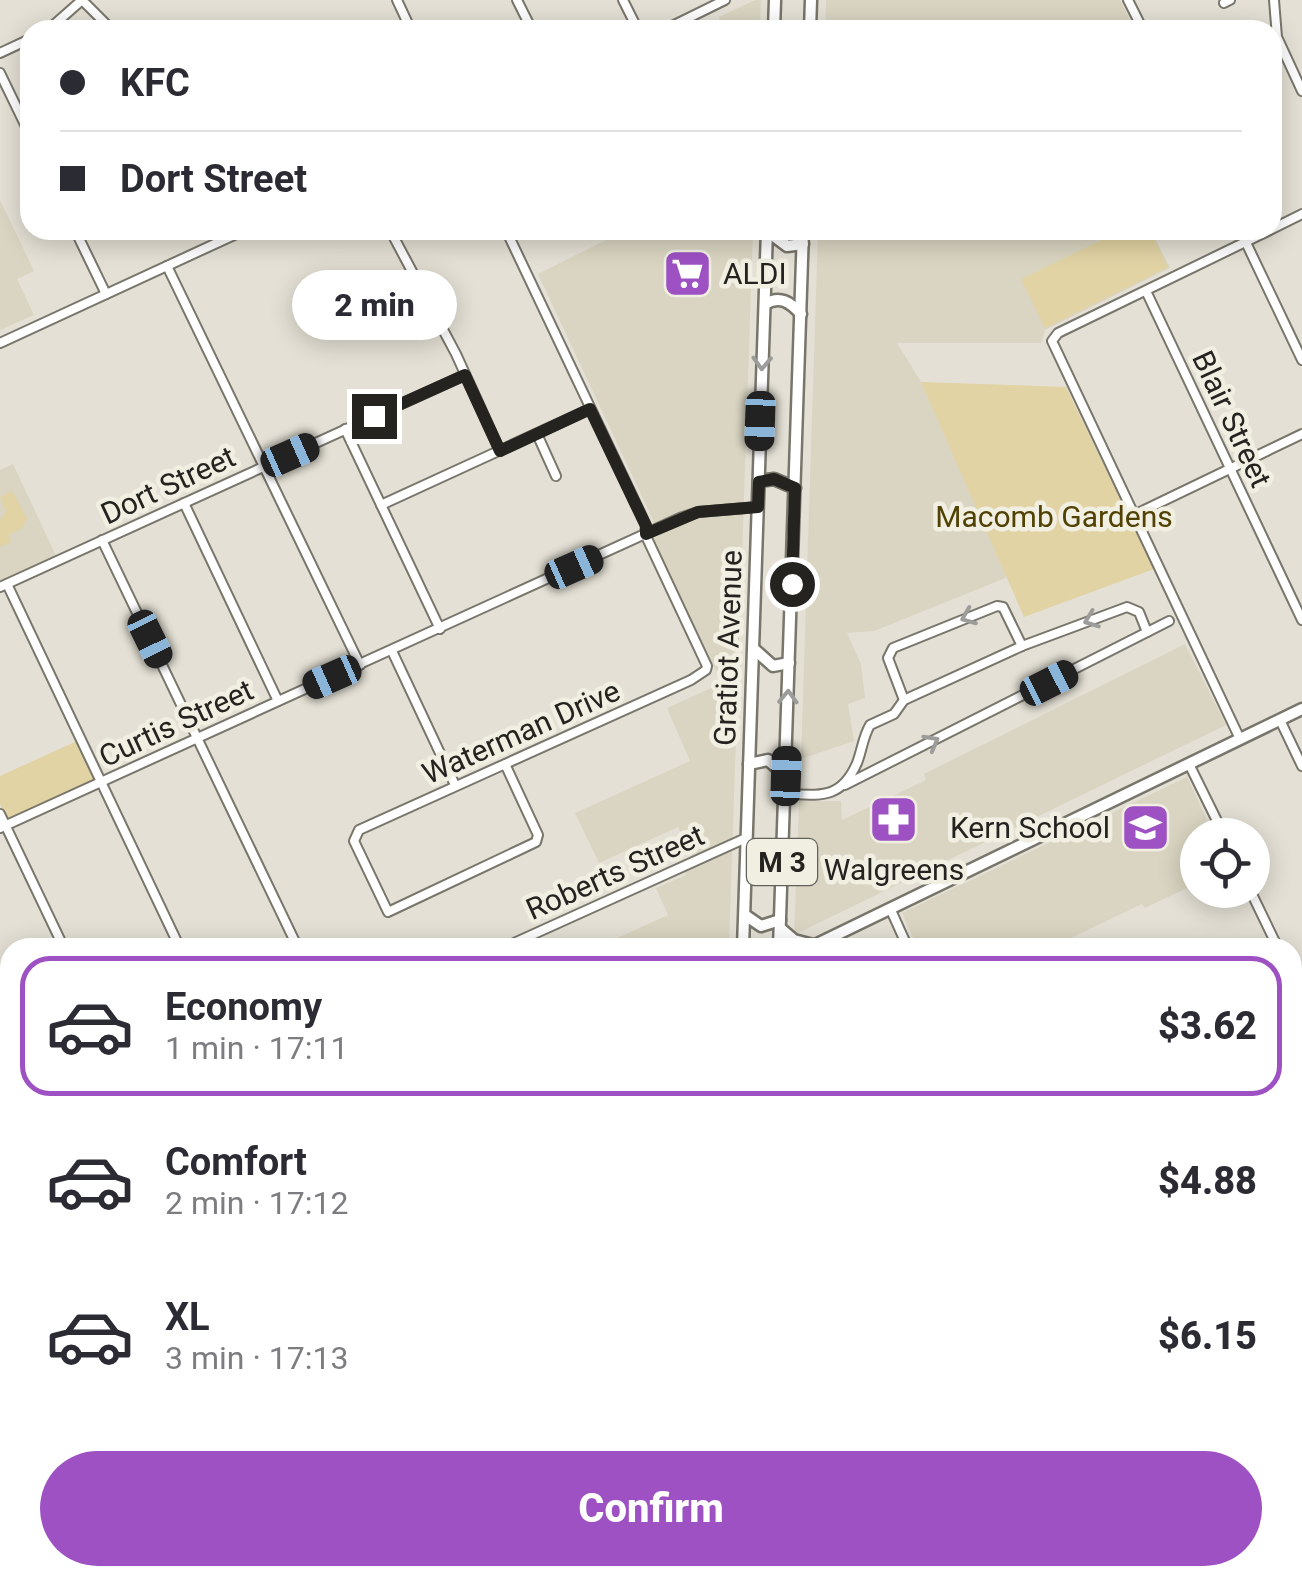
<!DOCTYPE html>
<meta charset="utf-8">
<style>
body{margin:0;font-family:Roboto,sans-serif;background:#f2f2f3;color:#2b2b33;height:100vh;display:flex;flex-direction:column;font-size:38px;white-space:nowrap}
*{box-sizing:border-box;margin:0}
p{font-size:32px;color:#7c7c81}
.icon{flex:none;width:55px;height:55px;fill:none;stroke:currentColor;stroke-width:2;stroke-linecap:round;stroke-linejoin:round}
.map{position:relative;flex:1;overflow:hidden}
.side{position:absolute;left:0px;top:938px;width:1302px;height:648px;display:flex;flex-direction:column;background:#fff;border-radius:30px 30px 0 0;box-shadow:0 5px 25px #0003}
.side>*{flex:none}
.top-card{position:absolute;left:20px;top:20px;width:1262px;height:220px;border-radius:30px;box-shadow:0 5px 25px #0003;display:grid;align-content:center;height:220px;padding:0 40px;background:#fff}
.buttons{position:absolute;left:1180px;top:818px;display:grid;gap:20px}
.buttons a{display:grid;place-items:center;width:90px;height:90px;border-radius:50%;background:#fff;box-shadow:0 5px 25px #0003;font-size:50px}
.end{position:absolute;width:45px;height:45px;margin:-22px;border:12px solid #24231f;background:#fff;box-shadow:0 0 0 5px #fff}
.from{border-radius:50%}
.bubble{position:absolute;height:70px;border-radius:35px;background:#fff;box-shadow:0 5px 25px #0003;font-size:32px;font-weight:800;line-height:70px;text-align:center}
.car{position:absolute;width:30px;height:60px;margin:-30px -15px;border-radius:12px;box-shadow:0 0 8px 2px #0007;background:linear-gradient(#222 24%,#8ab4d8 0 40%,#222 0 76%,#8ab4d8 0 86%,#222 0)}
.top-card b{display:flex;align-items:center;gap:35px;height:95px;font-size:38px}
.top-card b+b{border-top:2px solid #e1e1e2}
.top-card i{width:25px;height:25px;background:#2b2b33}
ul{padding:18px 0 0;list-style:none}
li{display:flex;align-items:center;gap:30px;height:140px;margin:0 20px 15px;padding:0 20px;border:5px solid transparent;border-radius:30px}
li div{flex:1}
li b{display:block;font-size:38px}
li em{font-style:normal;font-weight:800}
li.current{border-color:#9d51c3}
li>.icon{width:90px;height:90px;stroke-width:1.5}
.action{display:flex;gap:20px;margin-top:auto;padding:20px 40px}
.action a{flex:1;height:115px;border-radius:60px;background:#9d51c3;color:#fff;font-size:40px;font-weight:800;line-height:115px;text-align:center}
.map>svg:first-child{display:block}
.built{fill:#dad5c2}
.green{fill:#e1d3a4}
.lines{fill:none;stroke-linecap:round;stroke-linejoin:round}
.minor-casing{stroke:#78756b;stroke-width:12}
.major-casing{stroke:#78756b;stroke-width:15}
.minor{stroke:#fff;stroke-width:8}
.major{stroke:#fff;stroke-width:10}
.oneway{stroke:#9c9c9a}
.route{stroke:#24231f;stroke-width:12}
.labels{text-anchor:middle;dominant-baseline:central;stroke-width:9;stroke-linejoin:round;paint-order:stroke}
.shield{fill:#f1eee2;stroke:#62605a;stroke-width:2.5}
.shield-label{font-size:28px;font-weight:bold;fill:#24231f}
.poi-label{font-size:30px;fill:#24231f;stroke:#f1eee2;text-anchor:start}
.street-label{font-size:30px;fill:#24231f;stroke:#f1eee2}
.park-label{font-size:30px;fill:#514103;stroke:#f1eee2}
</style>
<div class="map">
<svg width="1302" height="1583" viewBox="0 0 1302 1583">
<rect width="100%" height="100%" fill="#e4e0d5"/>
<g class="built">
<path d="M755,0H761L760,30H719V17Z"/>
<path d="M826,0H1120L1135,30H825Z"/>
<path d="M0,200L34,271L17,279L34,315L0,330Z"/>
<path d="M626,230H753L729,947H597L668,915L656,888L686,875L680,862L692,856L678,827L599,863L575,813L690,761L667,708L722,683L653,539L660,535L538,274Z"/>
<path d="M818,230H1151L1170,268L1045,330L1041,343H897L921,382L1008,577L874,631L847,633L861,664L865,698L848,704L854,741L801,759Z"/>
<path d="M13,464L56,556L0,581V470Z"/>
<path d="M1185,644L1226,725L794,935L799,801H841L842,820L926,780L924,774Z"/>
<path d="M1187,777L1214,835H1198L1197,880L1187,885V888L1145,908L1142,904L1052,947L968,948L966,944L958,947H917L902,913Z"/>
<path d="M10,1218V1304L0,1308V1223Z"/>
<path d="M10,1325V1403L0,1408V1330Z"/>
</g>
<g class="green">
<path d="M1122,230H1150L1168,267L1045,328L1021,279Z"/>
<path d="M921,382L1066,387L1154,569L1024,617Z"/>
<path d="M12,491L27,519L22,528L8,535L11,542L0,547V520L6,512L0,497Z"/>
<path d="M77,741L95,780L7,820L0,804V776Z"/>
<path d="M10,1403V1575L148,1577L135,1583H0V1408Z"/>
</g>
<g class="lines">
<defs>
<g id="minor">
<path d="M82,0L112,30"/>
<path d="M397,0L411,30"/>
<path d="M517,0L532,30"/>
<path d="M623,0L638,30"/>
<path d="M1128,0L1143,30"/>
<path d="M1274,0L1277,37L1302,91"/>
<path d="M1224,3L1230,0"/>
<path d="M48,30L82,0"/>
<path d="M664,30L725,0"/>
<path d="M0,53L30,39"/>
<path d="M0,73L30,135"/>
<path d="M1272,229L1302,214"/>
<path d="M75,230L106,294"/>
<path d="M390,230L456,354L500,451"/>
<path d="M1240,230L1302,360"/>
<path d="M167,266L360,665"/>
<path d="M1146,291L1302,620"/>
<path d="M0,343L245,230"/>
<path d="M345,429L440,629"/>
<path d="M537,434L556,476"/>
<path d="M184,503L278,701"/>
<path d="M381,505L590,409"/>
<path d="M1134,515L1302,434"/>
<path d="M102,540L298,948"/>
<path d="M7,584L180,948"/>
<path d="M0,587L465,375"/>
<path d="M392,651L455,785"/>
<path d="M904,700L888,658L893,648L997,606L1003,607L1022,646"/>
<path d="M1280,720L1302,766"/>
<path d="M1240,739L1052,341L1058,333L1270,230"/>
<path d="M505,764L538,835L536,842L388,912L354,841L359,830L691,680L706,670L707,666L645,534L646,525L506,230"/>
<path d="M1189,764L1224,835"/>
<path d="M845,785L1169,621"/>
<path d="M785,794C820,795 841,800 857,763C862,750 863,737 870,725L894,714L904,700L1022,646L1127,607L1139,612L1147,632"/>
<path d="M0,814L64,948"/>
<path d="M0,828L680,518L698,512L758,507"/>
<path d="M1250,890L1278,948"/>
<path d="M890,908L908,948"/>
<path d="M503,948L746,838"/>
<path d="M1292,979L1302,999"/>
<path d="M0,1042L10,1063"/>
<path d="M1292,1063L1302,1059"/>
<path d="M1292,1216L1301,1218"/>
<path d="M0,1254L10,1275"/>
<path d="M1292,1325L1302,1321"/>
<path d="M1292,1446L1302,1443"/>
<path d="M1292,1574L1302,1570"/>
<path d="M160,1575L163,1583"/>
<path d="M1192,1575L1195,1583"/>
<path d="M287,1583L303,1575"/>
<path d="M513,1583L527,1575"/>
<path d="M700,1583L710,1575"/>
<path d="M920,1583L941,1575"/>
<path d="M1267,1583L1289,1575"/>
</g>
<g id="major">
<path d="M774,30L775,0"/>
<path d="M810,30L811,0"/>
<path d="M767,231L787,246L803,244"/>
<path d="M765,304C780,295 790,302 801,314"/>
<path d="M759,481L774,479L795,488"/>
<path d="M754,649L773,666L789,663"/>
<path d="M749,764L768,760L785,775"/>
<path d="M745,915L761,926L780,920"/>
<path d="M780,928L794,940L813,945"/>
<path d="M743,948L767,230"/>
<path d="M779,948L803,230"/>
<path d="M809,948L1302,709"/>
<path d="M0,1319L10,1315"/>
<path d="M722,1583V1575"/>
<path d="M758,1583V1575"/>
</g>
</defs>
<use href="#minor" class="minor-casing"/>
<use href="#major" class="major-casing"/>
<use href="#minor" class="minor"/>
<use href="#major" class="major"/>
</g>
<defs><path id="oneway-chevron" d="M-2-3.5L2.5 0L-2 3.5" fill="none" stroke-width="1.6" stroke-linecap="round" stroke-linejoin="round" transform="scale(2.5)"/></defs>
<g class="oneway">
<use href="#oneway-chevron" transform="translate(762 363) rotate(92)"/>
<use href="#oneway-chevron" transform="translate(968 617) rotate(158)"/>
<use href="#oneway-chevron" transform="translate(1091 620) rotate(159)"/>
<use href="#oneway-chevron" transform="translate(788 697) rotate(-88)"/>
<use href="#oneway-chevron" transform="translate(932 742) rotate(-29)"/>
</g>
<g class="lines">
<path class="route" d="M374,416L465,375L500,451L590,409L646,526V534L698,512L758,507L759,482L774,479L795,488L792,584"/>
</g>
<defs>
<symbol id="supermarket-square" viewBox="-11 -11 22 22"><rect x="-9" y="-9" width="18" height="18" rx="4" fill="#9d51c3" stroke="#f1eee2"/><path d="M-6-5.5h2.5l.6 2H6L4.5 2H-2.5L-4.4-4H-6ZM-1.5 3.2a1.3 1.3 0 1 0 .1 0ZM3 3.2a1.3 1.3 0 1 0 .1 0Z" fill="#fff"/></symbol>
<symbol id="pharmacy-square" viewBox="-11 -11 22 22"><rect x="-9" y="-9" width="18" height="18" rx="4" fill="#9d51c3" stroke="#f1eee2"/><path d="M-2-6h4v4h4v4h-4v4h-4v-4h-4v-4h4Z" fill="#fff"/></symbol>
<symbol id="school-square" viewBox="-11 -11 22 22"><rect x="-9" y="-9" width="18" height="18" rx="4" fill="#9d51c3" stroke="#f1eee2"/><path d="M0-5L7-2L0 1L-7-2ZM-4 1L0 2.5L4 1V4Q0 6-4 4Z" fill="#fff"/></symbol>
</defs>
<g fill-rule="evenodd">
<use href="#supermarket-square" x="660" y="246" width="55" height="55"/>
<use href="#pharmacy-square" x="866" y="792" width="55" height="55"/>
<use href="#school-square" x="1118" y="800" width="55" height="55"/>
</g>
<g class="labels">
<rect class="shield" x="747" y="839" width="70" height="46" rx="8"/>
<g class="shield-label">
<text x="782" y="862">M 3</text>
</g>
<g class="poi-label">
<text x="723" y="273">ALDI</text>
<text x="1110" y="827" text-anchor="end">Kern School</text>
<text x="894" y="869" text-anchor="middle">Walgreens</text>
</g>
<g class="street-label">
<text transform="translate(1232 419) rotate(65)">Blair Street</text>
<text transform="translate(168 485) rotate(-25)">Dort Street</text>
<text transform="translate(728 648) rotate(-88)">Gratiot Avenue</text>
<text transform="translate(176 723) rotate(-25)">Curtis Street</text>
<text transform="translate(521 732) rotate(-24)">Waterman Drive</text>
<text transform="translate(615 872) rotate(-24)">Roberts Street</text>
</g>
<g class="park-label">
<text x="1054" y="516">Macomb Gardens</text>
</g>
</g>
</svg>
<div class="buttons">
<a><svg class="icon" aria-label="locate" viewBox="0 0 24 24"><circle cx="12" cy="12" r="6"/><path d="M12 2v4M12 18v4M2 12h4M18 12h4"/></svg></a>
</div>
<i class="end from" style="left:792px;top:584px"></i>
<i class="end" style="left:374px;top:416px"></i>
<div class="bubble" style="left:292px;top:270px;width:165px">2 min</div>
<i class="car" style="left:760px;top:421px;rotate:182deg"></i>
<i class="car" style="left:290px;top:455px;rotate:66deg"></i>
<i class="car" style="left:574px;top:567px;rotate:66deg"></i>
<i class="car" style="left:150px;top:639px;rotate:154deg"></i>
<i class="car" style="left:332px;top:677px;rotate:246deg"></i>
<i class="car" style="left:1049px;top:683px;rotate:63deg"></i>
<i class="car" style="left:786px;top:776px;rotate:2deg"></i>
<div class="top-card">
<b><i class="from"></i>KFC</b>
<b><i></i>Dort Street</b>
</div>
<section class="side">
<ul>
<li class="current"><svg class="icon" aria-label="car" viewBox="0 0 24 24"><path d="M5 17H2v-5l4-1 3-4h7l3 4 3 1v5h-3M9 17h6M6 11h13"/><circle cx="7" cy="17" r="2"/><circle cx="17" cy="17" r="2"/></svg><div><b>Economy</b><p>1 min · 17:11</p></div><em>$3.62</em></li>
<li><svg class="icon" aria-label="car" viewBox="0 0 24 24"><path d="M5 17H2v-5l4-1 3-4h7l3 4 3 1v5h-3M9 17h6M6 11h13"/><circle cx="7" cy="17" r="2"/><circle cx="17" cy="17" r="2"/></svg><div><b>Comfort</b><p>2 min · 17:12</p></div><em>$4.88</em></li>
<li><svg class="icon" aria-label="car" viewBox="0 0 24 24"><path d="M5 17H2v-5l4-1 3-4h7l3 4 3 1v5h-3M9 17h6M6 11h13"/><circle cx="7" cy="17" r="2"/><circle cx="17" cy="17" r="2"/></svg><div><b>XL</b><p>3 min · 17:13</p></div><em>$6.15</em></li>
</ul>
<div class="action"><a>Confirm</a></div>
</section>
</div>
